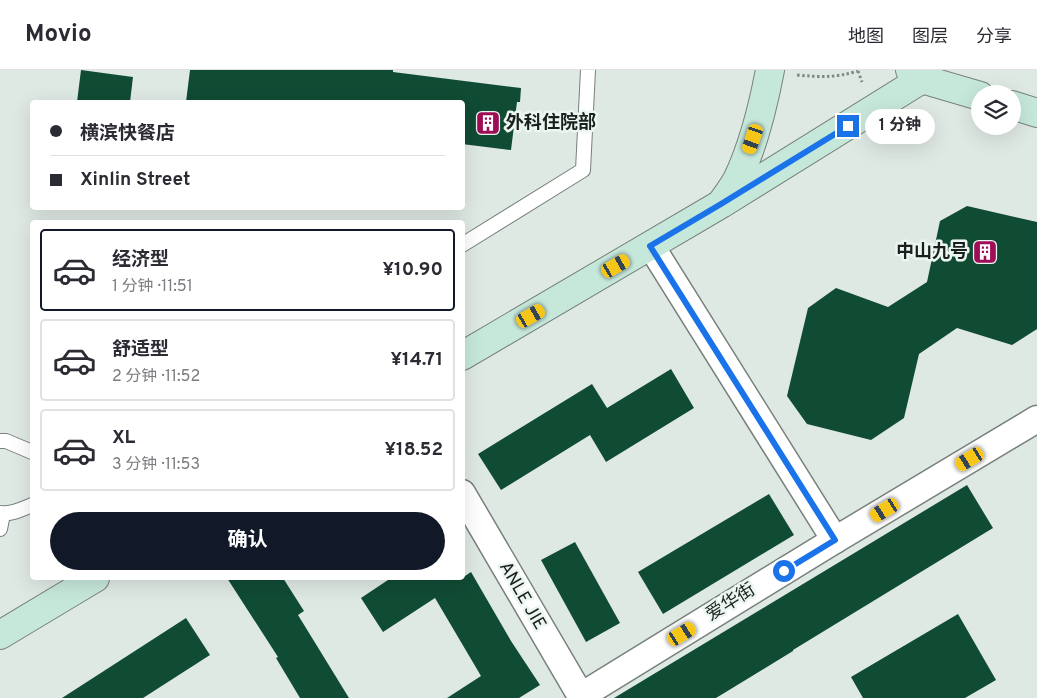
<!DOCTYPE html>
<html lang="zh">
<meta charset="utf-8">
<style>
body{margin:0;font-family:Overpass,"Noto Sans SC",sans-serif;background:#f7f7f7;color:#2b2b33;height:100vh;display:flex;flex-direction:column;font-size:19px;white-space:nowrap}
*{box-sizing:border-box;margin:0}
p{font-size:16px;color:#7c7c81}
.icon{flex:none;width:28px;height:28px;fill:none;stroke:currentColor;stroke-width:2;stroke-linecap:round;stroke-linejoin:round}
.map{position:relative;flex:1;overflow:hidden}
.side{position:absolute;left:30px;top:150px;width:435px;height:360px;display:flex;flex-direction:column;background:#fff;border-radius:5px;box-shadow:0 5px 20px #0002}
.side>*{flex:none}
.banner{position:absolute;left:30px;top:30px;width:435px;height:110px;border-radius:5px;box-shadow:0 5px 20px #0002;display:grid;align-content:center;height:110px;padding:0 20px;background:#fff}
.buttons{position:absolute;left:971px;top:15px;display:grid;gap:10px}
.buttons a{display:grid;place-items:center;width:50px;height:50px;border-radius:50%;background:#fff;box-shadow:0 5px 20px #0002;font-size:25px}
.end{position:absolute;width:22px;height:22px;margin:-11px;border:6px solid #1a73e8;background:#fff;box-shadow:0 0 0 2px #fff}
.from{border-radius:50%}
.bubble{position:absolute;height:35px;border-radius:18px;background:#fff;box-shadow:0 5px 20px #0002;font-size:16px;font-weight:700;line-height:35px;text-align:center}
.car{position:absolute;width:15px;height:30px;margin:-15px -8px;border-radius:6px;box-shadow:0 0 4px 1px #0007;background:linear-gradient(#f5c518 24%,#345 0 40%,#f5c518 0 76%,#345 0 86%,#f5c518 0)}
.banner b{display:flex;align-items:center;gap:18px;height:48px;font-size:19px}
.banner b+b{border-top:1px solid #e1e1e2}
.banner i{width:12px;height:12px;background:#2b2b33}
ul{padding:9px 0 0;list-style:none}
li{display:flex;align-items:center;gap:15px;height:82px;margin:0 10px 8px;padding:0 10px;border:2px solid #e1e1e2;border-radius:5px}
li div{flex:1}
li b{display:block;font-size:19px}
li em{font-style:normal;font-weight:700}
li.current{border-color:#111827}
li>.icon{width:45px;height:45px;stroke-width:1.5}
.cta{display:flex;gap:10px;margin-top:auto;padding:10px 20px}
.cta a{flex:1;height:58px;border-radius:30px;background:#111827;color:#fff;font-size:20px;font-weight:700;line-height:58px;text-align:center}
header{display:flex;align-items:center;gap:30px;box-sizing:border-box;height:70px;padding:0 25px;background:#fff;border-bottom:1px solid #e1e1e2}
header strong{font-size:24px}
nav{display:flex;gap:28px;margin-inline-start:auto;font-size:18px}
.map>svg:first-child{display:block}
.building{fill:#104b34}
.lines{fill:none;stroke-linecap:round;stroke-linejoin:round}
.lane-casing{stroke:#78817c;stroke-width:16}
.street-casing{stroke:#78817c;stroke-width:29}
.secondary-casing{stroke:#78817c;stroke-width:30}
.path{stroke:#828a86;stroke-width:3;stroke-dasharray:2.5 2.5;stroke-linecap:butt}
.lane{stroke:#fff;stroke-width:14}
.street{stroke:#fff;stroke-width:26}
.secondary{stroke:#c6e8da;stroke-width:28}
.route{stroke:#1a73e8;stroke-width:6}
.labels{text-anchor:middle;dominant-baseline:central;stroke-width:5;stroke-linejoin:round;paint-order:stroke}
.poi-label{font-size:18px;font-weight:bold;fill:#1b1f1d;stroke:#ecf6f0;text-anchor:start}
.street-label{font-size:18px;fill:#1b1f1d;stroke:#ecf6f0}
</style>
<header>
<strong>Movio</strong>
<nav><a>地图</a><a>图层</a><a>分享</a></nav>
</header>
<div class="map">
<svg width="1037" height="628" viewBox="0 0 1037 628">
<rect width="100%" height="100%" fill="#dfe9e3"/>
<g class="building">
<path d="M81,0L133,7L130,32H77Z"/>
<path d="M190,0H393V2L521,18L520,32H517L511,80L462,74V32H186Z"/>
<path d="M967,136L1037,152V259L1012,275L957,258L919,284L904,348L871,370L807,354L787,326L808,238L836,218L888,237L927,212L940,151Z"/>
<path d="M671,299L694,338L606,392L590,365L501,420L478,384L592,314L607,338Z"/>
<path d="M967,415L993,458L793,580V581L716,628H614Z"/>
<path d="M769,424L794,465L663,544L638,502Z"/>
<path d="M575,472L620,553L586,572L541,490Z"/>
<path d="M471,502L511,571L540,615L519,628H447L481,606L435,528L383,562L361,528L391,508H462Z"/>
<path d="M227,508H283L304,541L298,545L349,628H300L276,588L278,587Z"/>
<path d="M958,544L996,610L965,628H863L851,607Z"/>
<path d="M186,548L210,585L143,628H62Z"/>
</g>
<g class="lines">
<defs>
<g id="lane">
<path d="M462,175L583,100L588,0"/>
<path d="M0,371H6L32,382"/>
<path d="M0,443C11,445 22,439 32,435"/>
<path d="M0,459L3,444"/>
</g>
<g id="street">
<path d="M651,176L835,470"/>
<path d="M462,423L582,628"/>
<path d="M581,626L835,470L1037,349"/>
</g>
<g id="secondary">
<path d="M910,0L922,9L980,26"/>
<path d="M1012,35L1037,43"/>
<path d="M723,131C728,124 734,116 738,108C754,74 763,37 770,0"/>
<path d="M462,286L721,134L922,9"/>
<path d="M0,565L95,508"/>
</g>
</defs>
<use href="#lane" class="lane-casing"/>
<use href="#street" class="street-casing"/>
<use href="#secondary" class="secondary-casing"/>
<g class="path">
<path d="M858,1L862,12"/>
<path d="M797,5C820,7 835,8 858,1"/>
</g>
<use href="#lane" class="lane"/>
<use href="#street" class="street"/>
<use href="#secondary" class="secondary"/>
</g>
<g class="lines">
<path class="route" d="M784,501L835,470L650,176L721,134L848,56"/>
</g>
<defs>
<symbol id="building-square" viewBox="-11 -11 22 22"><rect x="-9" y="-9" width="18" height="18" rx="4" fill="#9e0d56" stroke="#ecf6f0"/><path d="M-4-6H4V6H1V3H-1V6H-4ZM-2.5-4.3h1.7v1.8h-1.7ZM.8-4.3h1.7v1.8H.8ZM-2.5-1h1.7V.8h-1.7ZM.8-1h1.7V.8H.8Z" fill="#fff"/></symbol>
</defs>
<g fill-rule="evenodd">
<use href="#building-square" x="474" y="39" width="28" height="28"/>
<use href="#building-square" x="971" y="168" width="28" height="28"/>
</g>
<g class="labels">
<g class="poi-label">
<text x="506" y="53">外科住院部</text>
<text x="968" y="182" text-anchor="end">中山九号</text>
</g>
<g class="street-label">
<text transform="translate(522 526) rotate(60)">ANLE JIE</text>
<text transform="translate(731 533) rotate(-32)">爱华街</text>
</g>
</g>
</svg>
<div class="buttons">
<a><svg class="icon" aria-label="layers" viewBox="0 0 24 24"><path d="M12 4l9 5-9 5-9-5zM3 14l9 5 9-5"/></svg></a>
</div>
<i class="end from" style="left:784px;top:501px"></i>
<i class="end" style="left:848px;top:56px"></i>
<div class="bubble" style="left:865px;top:39px;width:70px">1 分钟</div>
<i class="car" style="left:753px;top:69px;rotate:199deg"></i>
<i class="car" style="left:616px;top:196px;rotate:60deg"></i>
<i class="car" style="left:531px;top:246px;rotate:60deg"></i>
<i class="car" style="left:970px;top:389px;rotate:239deg"></i>
<i class="car" style="left:885px;top:440px;rotate:239deg"></i>
<i class="car" style="left:682px;top:564px;rotate:59deg"></i>
<div class="banner">
<b><i class="from"></i>横滨快餐店</b>
<b><i></i>Xinlin Street</b>
</div>
<section class="side">
<ul>
<li class="current"><svg class="icon" aria-label="car" viewBox="0 0 24 24"><path d="M5 17H2v-5l4-1 3-4h7l3 4 3 1v5h-3M9 17h6M6 11h13"/><circle cx="7" cy="17" r="2"/><circle cx="17" cy="17" r="2"/></svg><div><b>经济型</b><p>1 分钟 · 11:51</p></div><em>¥10.90</em></li>
<li><svg class="icon" aria-label="car" viewBox="0 0 24 24"><path d="M5 17H2v-5l4-1 3-4h7l3 4 3 1v5h-3M9 17h6M6 11h13"/><circle cx="7" cy="17" r="2"/><circle cx="17" cy="17" r="2"/></svg><div><b>舒适型</b><p>2 分钟 · 11:52</p></div><em>¥14.71</em></li>
<li><svg class="icon" aria-label="car" viewBox="0 0 24 24"><path d="M5 17H2v-5l4-1 3-4h7l3 4 3 1v5h-3M9 17h6M6 11h13"/><circle cx="7" cy="17" r="2"/><circle cx="17" cy="17" r="2"/></svg><div><b>XL</b><p>3 分钟 · 11:53</p></div><em>¥18.52</em></li>
</ul>
<div class="cta"><a>确认</a></div>
</section>
</div>
